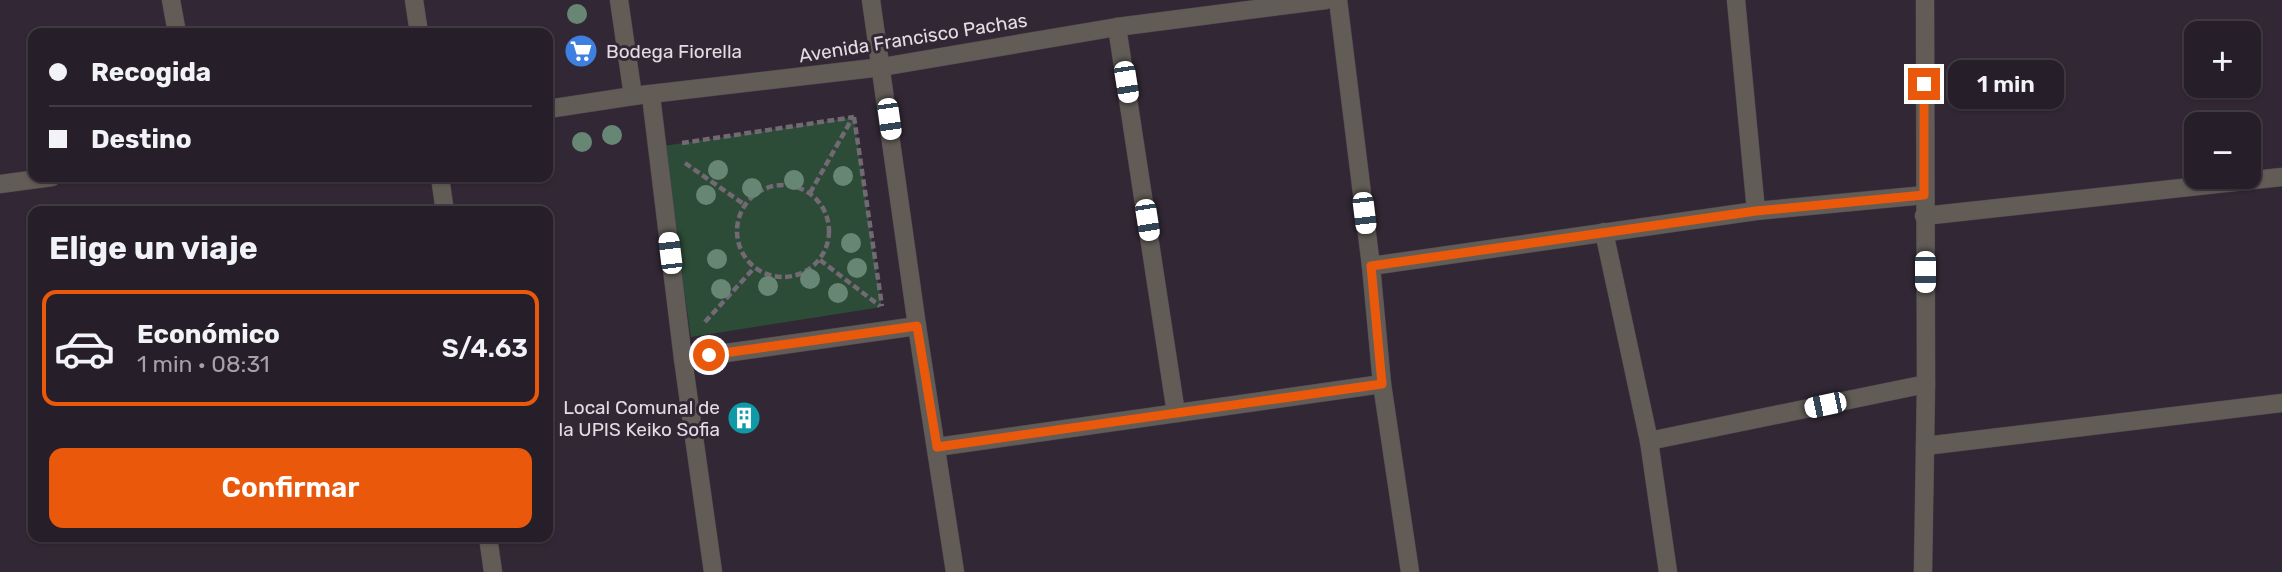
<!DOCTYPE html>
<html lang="es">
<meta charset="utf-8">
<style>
body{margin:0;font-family:Rubik,sans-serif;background:#322b34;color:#f1f3f6;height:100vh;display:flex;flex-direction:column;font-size:26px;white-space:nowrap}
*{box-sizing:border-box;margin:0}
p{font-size:23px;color:#a4a2a8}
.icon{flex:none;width:38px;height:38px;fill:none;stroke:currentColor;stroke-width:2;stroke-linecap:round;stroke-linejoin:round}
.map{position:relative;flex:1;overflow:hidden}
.details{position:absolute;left:28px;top:206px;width:525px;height:336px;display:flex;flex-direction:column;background:#261e28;border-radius:14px;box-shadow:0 2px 5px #0004,0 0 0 2px #423c45}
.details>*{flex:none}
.banner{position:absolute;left:28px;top:28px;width:525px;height:154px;border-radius:14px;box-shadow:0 2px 5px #0004,0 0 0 2px #423c45;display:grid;align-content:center;height:154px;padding:0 21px;background:#261e28}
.controls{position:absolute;left:2184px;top:21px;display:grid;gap:14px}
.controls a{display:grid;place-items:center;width:77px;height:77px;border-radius:14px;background:#261e28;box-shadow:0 2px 5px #0004,0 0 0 2px #423c45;font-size:35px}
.end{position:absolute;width:32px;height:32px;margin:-16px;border:9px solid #ea580c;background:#fff;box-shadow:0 0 0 4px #fff}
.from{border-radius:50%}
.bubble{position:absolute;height:49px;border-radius:14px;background:#261e28;box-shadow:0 2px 5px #0004,0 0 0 2px #423c45;font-size:23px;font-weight:600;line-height:49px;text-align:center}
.car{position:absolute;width:21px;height:42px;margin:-21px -10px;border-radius:9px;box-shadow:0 0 5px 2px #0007;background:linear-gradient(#fff 24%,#345 0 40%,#fff 0 76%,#345 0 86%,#fff 0)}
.banner b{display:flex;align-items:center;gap:24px;height:66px;font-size:26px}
.banner b+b{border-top:2px solid #423c45}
.banner i{width:18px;height:18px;background:#f1f3f6}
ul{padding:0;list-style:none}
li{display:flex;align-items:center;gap:21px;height:116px;margin:0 14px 10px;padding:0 7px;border:4px solid #423c45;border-radius:14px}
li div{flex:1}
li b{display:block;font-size:26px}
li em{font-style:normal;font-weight:600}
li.on{border-color:#ea580c}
li>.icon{width:63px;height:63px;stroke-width:1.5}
h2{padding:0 21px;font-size:32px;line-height:84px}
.button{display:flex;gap:14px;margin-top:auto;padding:14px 21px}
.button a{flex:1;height:80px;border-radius:14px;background:#ea580c;color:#fff;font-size:28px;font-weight:600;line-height:80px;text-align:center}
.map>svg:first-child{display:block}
.green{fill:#2c4c37}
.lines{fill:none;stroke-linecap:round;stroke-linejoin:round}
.minor-casing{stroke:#4e4551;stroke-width:19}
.path{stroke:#726974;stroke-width:4.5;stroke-dasharray:7 3.5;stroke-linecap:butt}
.minor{stroke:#625c56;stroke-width:18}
.tree{fill:#678774}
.route{stroke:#ea580c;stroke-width:9}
.labels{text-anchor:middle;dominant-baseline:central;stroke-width:6;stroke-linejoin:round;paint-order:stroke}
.street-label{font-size:19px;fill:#e2dce4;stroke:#322835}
.poi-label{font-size:19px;fill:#e2dce4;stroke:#322835;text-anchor:start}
</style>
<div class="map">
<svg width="2282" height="572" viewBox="0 0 2282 572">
<rect width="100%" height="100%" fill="#322835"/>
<path class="green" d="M854,117L882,307L691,337L663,146Z"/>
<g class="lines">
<defs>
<g id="minor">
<path d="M171,0L177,33"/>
<path d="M414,0L419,33"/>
<path d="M619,0L633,96"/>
<path d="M871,0L917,326L955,572"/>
<path d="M1338,0L1371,266L1382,384L1410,572"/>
<path d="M1736,0L1756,211"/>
<path d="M1117,27L1176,413"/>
<path d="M651,96L683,359L713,572"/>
<path d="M548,109L633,96L882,67L1117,27L1326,0"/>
<path d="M440,177L445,212"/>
<path d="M0,184L52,177"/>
<path d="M1924,216L2282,177"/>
<path d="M1604,232L1649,441L1668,572"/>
<path d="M1371,266L1756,211L1925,195"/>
<path d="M683,359L917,326"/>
<path d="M1649,441L1926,384"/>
<path d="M1925,446L2282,403"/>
<path d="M937,447L1382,384"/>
<path d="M488,537L493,572"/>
<path d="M1923,572L1926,384L1925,0"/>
</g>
</defs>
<use href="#minor" class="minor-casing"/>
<g class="path">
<path d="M854,117L882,306"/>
<path d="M682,143L854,117"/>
<path d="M685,163L745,205"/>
<circle cx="783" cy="231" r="46"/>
<path d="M810,193L853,117"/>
<path d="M820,260L880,306"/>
<path d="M705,322L754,268"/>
</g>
<use href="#minor" class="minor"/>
</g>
<g class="tree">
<circle cx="577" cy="14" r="10"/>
<circle cx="612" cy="135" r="10"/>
<circle cx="582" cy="142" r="10"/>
<circle cx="718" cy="170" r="10"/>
<circle cx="843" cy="176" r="10"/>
<circle cx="794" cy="180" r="10"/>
<circle cx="752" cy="188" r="10"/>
<circle cx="706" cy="195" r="10"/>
<circle cx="851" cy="243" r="10"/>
<circle cx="717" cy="259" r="10"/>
<circle cx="857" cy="268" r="10"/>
<circle cx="810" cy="279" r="10"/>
<circle cx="768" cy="286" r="10"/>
<circle cx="721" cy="289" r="10"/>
<circle cx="838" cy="293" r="10"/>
</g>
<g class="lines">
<path class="route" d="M709,355L917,326L937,447L1382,384L1371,266L1756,211L1924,195V84"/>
</g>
<defs>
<symbol id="supermarket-disc" viewBox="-11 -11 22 22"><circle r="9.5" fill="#3f7fe0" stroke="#322835"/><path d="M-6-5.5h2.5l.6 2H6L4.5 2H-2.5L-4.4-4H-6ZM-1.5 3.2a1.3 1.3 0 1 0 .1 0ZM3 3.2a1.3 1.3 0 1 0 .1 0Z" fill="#fff"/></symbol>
<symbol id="building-disc" viewBox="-11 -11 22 22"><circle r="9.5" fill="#0f9aa8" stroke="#322835"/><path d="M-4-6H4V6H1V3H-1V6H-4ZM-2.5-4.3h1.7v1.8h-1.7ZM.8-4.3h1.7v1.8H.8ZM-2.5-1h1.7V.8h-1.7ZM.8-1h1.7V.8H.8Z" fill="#fff"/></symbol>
</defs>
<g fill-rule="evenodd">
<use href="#supermarket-disc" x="562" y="32" width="38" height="38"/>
<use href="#building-disc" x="725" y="399" width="38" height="38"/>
</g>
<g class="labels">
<g class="street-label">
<text transform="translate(913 38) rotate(-9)">Avenida Francisco Pachas</text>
</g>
<g class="poi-label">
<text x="606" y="51">Bodega Fiorella</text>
<text x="720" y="407" text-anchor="end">Local Comunal de<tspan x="720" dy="22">la UPIS Keiko Sofia</tspan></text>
</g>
</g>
</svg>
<div class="controls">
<a>+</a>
<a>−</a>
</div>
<i class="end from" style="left:709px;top:355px"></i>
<i class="end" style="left:1924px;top:84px"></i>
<div class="bubble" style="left:1948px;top:60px;width:116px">1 min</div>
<i class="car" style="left:1126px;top:82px;rotate:171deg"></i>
<i class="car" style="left:889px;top:119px;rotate:172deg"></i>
<i class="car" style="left:1364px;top:213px;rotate:173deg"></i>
<i class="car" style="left:1147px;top:220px;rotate:171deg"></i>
<i class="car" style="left:670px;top:253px;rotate:353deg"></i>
<i class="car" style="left:1925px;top:272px;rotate:180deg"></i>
<i class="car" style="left:1825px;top:405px;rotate:258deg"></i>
<div class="banner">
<b><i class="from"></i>Recogida</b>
<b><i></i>Destino</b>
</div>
<section class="details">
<h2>Elige un viaje</h2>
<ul>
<li class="on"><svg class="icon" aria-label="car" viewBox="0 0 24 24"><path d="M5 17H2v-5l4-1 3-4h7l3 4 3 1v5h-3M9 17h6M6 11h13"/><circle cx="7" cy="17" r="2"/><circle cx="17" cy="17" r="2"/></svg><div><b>Económico</b><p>1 min · 08:31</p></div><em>S/4.63</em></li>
</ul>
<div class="button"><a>Confirmar</a></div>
</section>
</div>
